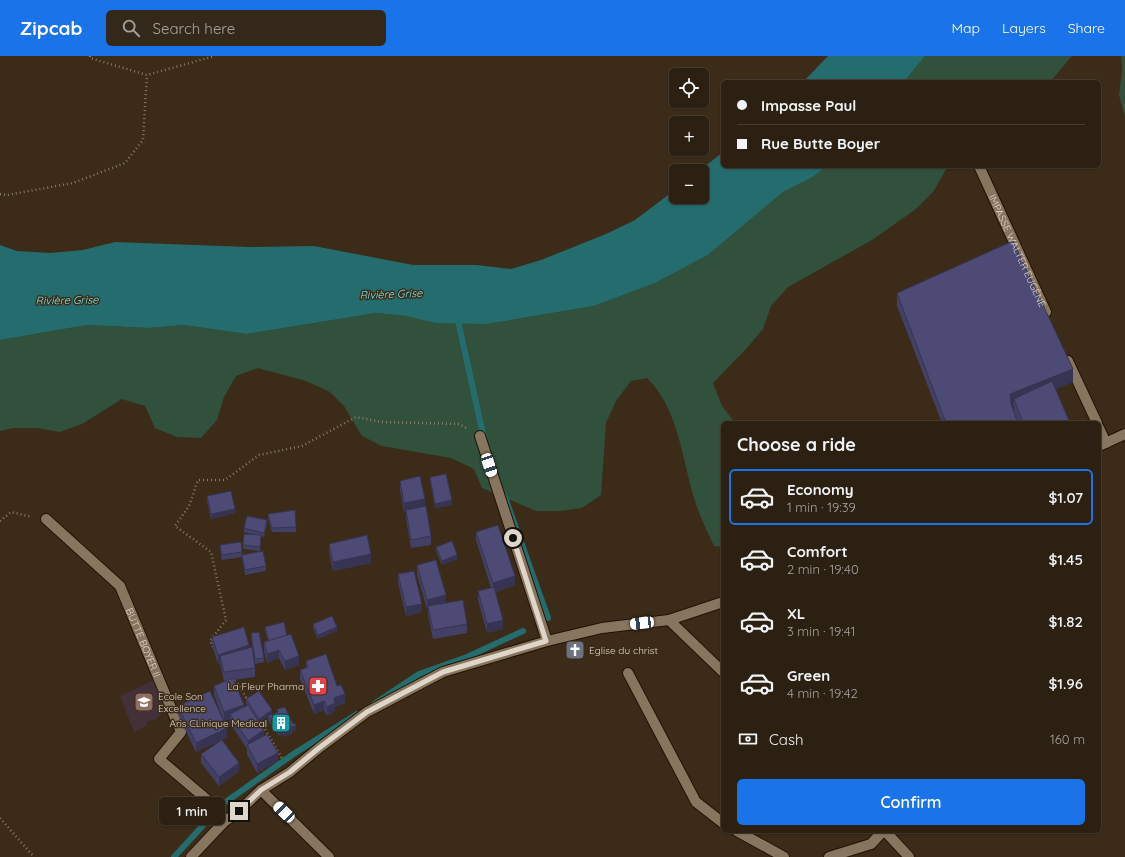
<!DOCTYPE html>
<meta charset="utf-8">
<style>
body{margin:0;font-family:Quicksand,sans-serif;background:#34281b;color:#f1f3f6;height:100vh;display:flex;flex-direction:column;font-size:15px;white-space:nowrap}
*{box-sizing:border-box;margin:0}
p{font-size:13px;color:#a6a39f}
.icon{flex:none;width:22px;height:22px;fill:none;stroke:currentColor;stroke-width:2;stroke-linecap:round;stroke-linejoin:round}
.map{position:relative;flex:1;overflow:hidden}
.panel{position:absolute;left:721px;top:365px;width:380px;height:412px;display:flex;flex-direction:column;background:#2c2012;border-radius:6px;box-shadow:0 1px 3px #0004,0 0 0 1px #483e32}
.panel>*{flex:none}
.hud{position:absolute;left:721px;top:24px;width:380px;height:88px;border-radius:6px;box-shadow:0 1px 3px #0004,0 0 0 1px #483e32;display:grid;align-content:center;height:88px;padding:0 16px;background:#2c2012}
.tools{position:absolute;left:669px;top:12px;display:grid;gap:8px}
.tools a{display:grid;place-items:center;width:40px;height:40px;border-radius:6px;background:#2c2012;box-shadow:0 1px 3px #0004,0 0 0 1px #483e32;font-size:20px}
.end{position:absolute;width:18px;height:18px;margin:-9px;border:5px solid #dfd5c9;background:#111;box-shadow:0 0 0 2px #111}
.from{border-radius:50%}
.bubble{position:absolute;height:28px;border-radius:6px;background:#2c2012;box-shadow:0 1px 3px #0004,0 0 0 1px #483e32;font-size:13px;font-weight:600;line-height:28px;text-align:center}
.car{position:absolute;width:12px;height:24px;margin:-12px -6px;border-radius:5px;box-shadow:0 0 3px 1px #0007;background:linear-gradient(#fff 24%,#345 0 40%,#fff 0 76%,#345 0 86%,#fff 0)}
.hud b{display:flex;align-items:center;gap:14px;height:38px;font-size:15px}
.hud b+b{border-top:1px solid #483e32}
.hud i{width:10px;height:10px;background:#f1f3f6}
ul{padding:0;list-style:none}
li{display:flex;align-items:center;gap:12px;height:56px;margin:0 8px 6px;padding:0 8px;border:2px solid transparent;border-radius:6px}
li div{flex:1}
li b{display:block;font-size:15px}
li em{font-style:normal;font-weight:600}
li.selected{border-color:#1a73e8}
li>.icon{width:36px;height:36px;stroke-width:1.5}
h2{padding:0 16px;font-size:18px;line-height:48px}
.pay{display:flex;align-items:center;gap:10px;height:44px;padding:0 16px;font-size:15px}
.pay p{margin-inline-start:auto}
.cta{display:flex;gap:8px;margin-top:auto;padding:8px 16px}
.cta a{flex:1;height:46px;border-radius:6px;background:#1a73e8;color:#fff;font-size:16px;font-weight:600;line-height:46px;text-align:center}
header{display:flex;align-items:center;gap:24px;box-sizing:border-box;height:56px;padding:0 20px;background:#1a73e8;color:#fff}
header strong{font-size:19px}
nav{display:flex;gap:22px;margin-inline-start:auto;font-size:14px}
.search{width:280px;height:36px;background:#34281b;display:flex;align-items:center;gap:10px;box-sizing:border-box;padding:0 14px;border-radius:6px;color:#a6a39f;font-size:15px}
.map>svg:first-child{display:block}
.education{fill:#433038}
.green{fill:#31513d}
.water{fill:#246c6e}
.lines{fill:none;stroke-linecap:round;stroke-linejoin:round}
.stream{stroke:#246c6e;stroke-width:6}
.lane-casing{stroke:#221302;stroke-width:12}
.street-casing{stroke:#221302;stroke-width:12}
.secondary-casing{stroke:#221302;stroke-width:12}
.path{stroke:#877a6b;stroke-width:2.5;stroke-dasharray:1 3;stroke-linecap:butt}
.lane{stroke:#88755f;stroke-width:10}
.street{stroke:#88755f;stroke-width:10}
.secondary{stroke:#88755f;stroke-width:10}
.wall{fill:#424065;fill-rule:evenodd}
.shaded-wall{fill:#363452}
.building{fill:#4d4b75;stroke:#363452}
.route{stroke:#dfd5c9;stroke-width:5}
.labels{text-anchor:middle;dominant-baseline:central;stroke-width:3;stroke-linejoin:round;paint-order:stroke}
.street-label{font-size:10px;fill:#dfd5c9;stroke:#3b2b18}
.poi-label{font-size:10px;fill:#dfd5c9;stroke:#3b2b18;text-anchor:start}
.water-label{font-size:11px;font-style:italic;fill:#79e5e8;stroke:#3b2b18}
</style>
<header>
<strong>Zipcab</strong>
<div class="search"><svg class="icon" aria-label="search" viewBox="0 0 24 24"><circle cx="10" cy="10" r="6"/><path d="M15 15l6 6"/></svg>Search here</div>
<nav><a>Map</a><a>Layers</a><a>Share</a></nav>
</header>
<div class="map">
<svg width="1125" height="801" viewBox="0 0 1125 801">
<rect width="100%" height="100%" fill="#3b2b18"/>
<path class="education" d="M156,623L167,652L156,663L146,666L147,670L134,676L120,640Z"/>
<g class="green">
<path d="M925,0H1072L1050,26H904Z"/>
<path d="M1121,0H1125V61L1119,39L1122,15Z"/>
<path d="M827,110H948L933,136L916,153L872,184L788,231L771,250L763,273L747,292L713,327L722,350L735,367H723V491L714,490C707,475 700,461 695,445C682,404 679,353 647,322L631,325L616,345L606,367L601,439L582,452L559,455H536L482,432L474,413L451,402L382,390L362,380L344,350L330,336L306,325L258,312L236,320L224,341L217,364L201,382L177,381L155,372L145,350L122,343L82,368L60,376L37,372H14L0,375V284L87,269L149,272L184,269L246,278L376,257L487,268L594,250L655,227L708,199L783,136L811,122Z"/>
</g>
<g class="water">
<path d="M828,0H925L904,26H803Z"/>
<path d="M723,96V110H827L811,122L783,136L708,199L655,227L594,250L487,268L436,267L406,260L376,257L246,278L184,269L149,272L87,269L0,284V189L17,195L50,197L83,194L115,186L248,191L314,190L413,209H477L511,213L541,204L606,178L635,164L676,133V141H702V115H699Z"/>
</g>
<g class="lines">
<g class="stream">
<path d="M457,260L484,383"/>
<path d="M505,441L548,562"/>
<path d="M374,648L419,618L467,601L523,575"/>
<path d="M227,745L295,697L357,658"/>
<path d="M174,801L208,764"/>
</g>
<defs>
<g id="lane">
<path id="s1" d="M46,463L120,530L181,676L159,703L217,752"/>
<path d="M628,617L696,746L723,767"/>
<path d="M737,775L784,801"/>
<path d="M829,801L871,788L883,775"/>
</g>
<g id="street">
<path id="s2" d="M979,110L1046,256"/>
<path d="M1068,305L1097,367"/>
<path d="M1099,372L1106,387"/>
<path d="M480,380L547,585"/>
<path d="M261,734L329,801"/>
</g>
<g id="secondary">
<path d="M1099,390L1125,378"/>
<path d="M669,564L723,616"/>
<path d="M885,775L909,801"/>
<path d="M191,801L224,766L239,755L261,734L290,716L319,692L367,656L443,616L547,585L602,572L669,564L723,546"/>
</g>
</defs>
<use href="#lane" class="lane-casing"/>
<use href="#street" class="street-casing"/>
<use href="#secondary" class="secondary-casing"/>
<g class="path">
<path d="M90,0V2L147,19L215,0"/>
<path d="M0,138L7,139L73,127L125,107L143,84L147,19"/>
<path d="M0,465L11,456L32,461"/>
<path d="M213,591L210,585L226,564L211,496L175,470L189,450L198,424H225L259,399L302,390L356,361L381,366L459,368L468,373"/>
<path d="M231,623L237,626L248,645"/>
<path d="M259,663L283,704"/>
<path d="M0,762L34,801"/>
</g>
<use href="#lane" class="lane"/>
<use href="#street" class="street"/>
<use href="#secondary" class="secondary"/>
</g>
<g class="wall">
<path d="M897,237L1073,326L1056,333L1070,367H942L897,250ZM1012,350H1014V356Z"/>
<path d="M430,421L452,449L435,452L430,426Z"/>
<path d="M400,425L425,450L431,480V489L411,492L406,463V456H404L400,434Z"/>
<path d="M207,440L235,457L211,463L207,445Z"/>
<path d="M295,454L296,476H272L268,462V458Z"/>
<path d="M267,469L264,481L261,480L260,495L243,493V489L255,479L244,476V472Z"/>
<path d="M476,476L515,529L495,536L503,573L487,577L478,544V535L491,532L476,484Z"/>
<path d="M241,486L242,501L222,504L220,494V489Z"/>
<path d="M329,488L371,507L333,515L329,496Z"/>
<path d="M436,491L457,503L442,509L436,495Z"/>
<path d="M242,499L266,510V515L245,519L242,503Z"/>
<path d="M417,509L446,547L467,568V577L433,583L428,559V552L427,553L417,518Z"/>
<path d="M398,518L422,556L406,560L398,527Z"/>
<path d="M313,568L337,575L318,583L313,572Z"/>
<path d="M265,571L287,580L299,609L285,614L279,602L267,607L264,595V586L268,585L265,575Z"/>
<path d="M251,577L264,602V606L255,608L251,582Z"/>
<path d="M212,581L249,592L255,612V621L234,624L244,652L247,650L246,647V643L272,658L277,657V653L296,674L292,676V678L284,681L283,678L279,680L275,670L273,671L268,664V661L259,667L264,680L278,705L257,717L247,698V693L230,667V663L224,665L214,639V630L228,624L224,625L220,607L218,608L212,589Z"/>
<path d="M306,605L337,630L345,647L335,651V655L327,660L324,654L314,658L300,623V614L306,612Z"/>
<path d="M178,650L227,681L222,684L239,715L219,730L201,707V698L222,684L196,696L178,659Z"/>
</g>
<g class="shaded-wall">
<path d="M1073,313V326L1016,349L1014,343V350L1010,351V338Z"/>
<path d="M425,443V452L404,456V447Z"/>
<path d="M452,444V449L435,452V448Z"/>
<path d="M235,453V457L211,463V458Z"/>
<path d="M267,464V469L264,481V477Z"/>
<path d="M371,498V507L333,515V506Z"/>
<path d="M457,499V503L442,509V505Z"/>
<path d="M515,520V529L493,536V527Z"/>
<path d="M446,539V548L428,550V552L427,553V544Z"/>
<path d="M422,548V556L406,560V551Z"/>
<path d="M503,564V573L487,577V568Z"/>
<path d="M337,571V575L318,583V579Z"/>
<path d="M249,589V598L220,600V607L218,608V599Z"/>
<path d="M279,594V602L267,607V598Z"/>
<path d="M299,600V609L285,614V605Z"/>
<path d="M345,638V647L335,651V655L327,660V651L334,642Z"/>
<path d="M324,645V654L314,658V649Z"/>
<path d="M244,649V658H230V663L224,665V656Z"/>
<path d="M272,654V659L268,660V661L259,667V663Z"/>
<path d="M275,666V670L273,671V667Z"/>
<path d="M296,670V674L292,676V678L284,681V676L291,671Z"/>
<path d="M227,672V681L196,696V687Z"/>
<path d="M283,673V678L279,680V676Z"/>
<path d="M264,674V683L248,691V685Z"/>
<path d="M278,697V705L257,717V708Z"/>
<path d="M239,707V715L219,730V721Z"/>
</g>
<g class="building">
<path d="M1013,185L1073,313L1010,338L1011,348L1018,367H946L897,237Z"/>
<path d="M1052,325L1070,367H1023L1014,343Z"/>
<path d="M446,418L452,444L435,448L430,421Z"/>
<path d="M420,420L425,443L404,447L400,425Z"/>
<path d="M231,435L235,453L211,458L207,440Z"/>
<path d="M426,450L431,480L411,484L406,454Z"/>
<path d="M295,454L296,471L272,472L268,458Z"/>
<path d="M247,460L267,464L264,477L244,472Z"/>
<path d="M498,469L515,520L493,527L476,476Z"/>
<path d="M244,478L261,479L260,491L243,489Z"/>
<path d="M367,479L371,498L333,506L329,488Z"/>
<path d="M452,485L457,499L442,505L436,491Z"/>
<path d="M241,486L242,496L222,499L220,489Z"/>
<path d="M263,495L266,510L245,514L242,499Z"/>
<path d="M436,504L446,539L427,544L417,509Z"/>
<path d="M414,515L422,548L406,551L398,518Z"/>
<path d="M494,531L503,564L487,568L478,535Z"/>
<path d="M463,544L467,568L433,574L428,550Z"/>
<path d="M332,560L337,571L318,579L313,568Z"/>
<path d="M284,566L287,580L269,585L265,571Z"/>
<path d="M244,571L249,589L218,599L212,581Z"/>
<path d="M259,576L264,602L255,603L251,577Z"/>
<path d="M291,578L299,600L285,605L279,594L267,598L264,586Z"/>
<path d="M252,591L255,612L224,616L220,600Z"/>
<path d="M326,598L337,630L341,629L345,638L334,642L335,647L327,651L324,645L314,649L300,614L308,611L306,605Z"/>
<path d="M233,622L244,649L224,656L214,630Z"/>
<path d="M210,635L227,672L196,687L178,650Z"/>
<path d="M259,635L272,654L259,663L246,643Z"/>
<path d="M248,649L264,674L248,685L230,658Z"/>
<path d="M285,651L293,668L295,667L296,670L291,671L292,673L284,676L283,673L279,676L275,666L273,667L268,660L278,656L277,653Z"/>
<path d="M267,678L278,697L257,708L247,689Z"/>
<path d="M222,684L239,707L219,721L201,698Z"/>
</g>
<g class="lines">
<path class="route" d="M239,755L261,734L290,716L319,692L367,656L443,616L546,585L513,482"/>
</g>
<defs>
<symbol id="church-square" viewBox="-11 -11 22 22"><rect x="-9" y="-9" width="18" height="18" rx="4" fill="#6b7280" stroke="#3b2b18"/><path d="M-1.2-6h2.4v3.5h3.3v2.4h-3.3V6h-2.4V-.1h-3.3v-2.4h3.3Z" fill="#fff"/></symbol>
<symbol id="pharmacy-square" viewBox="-11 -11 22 22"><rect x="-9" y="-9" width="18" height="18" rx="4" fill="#e0444e" stroke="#3b2b18"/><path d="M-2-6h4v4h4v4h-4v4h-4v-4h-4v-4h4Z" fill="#fff"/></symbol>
<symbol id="school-square" viewBox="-11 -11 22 22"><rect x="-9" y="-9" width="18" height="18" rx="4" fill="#8d6e63" stroke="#3b2b18"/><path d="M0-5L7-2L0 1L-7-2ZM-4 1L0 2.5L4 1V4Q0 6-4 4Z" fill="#fff"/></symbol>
<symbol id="building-square" viewBox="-11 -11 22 22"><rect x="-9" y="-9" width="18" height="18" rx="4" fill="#0f9aa8" stroke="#3b2b18"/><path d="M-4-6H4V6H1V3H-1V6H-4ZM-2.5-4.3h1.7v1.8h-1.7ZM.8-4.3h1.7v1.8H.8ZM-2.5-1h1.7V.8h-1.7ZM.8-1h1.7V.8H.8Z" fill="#fff"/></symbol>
</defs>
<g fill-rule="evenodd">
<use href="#church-square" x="564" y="583" width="22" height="22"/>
<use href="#pharmacy-square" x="307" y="619" width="22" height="22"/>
<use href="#school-square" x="133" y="635" width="22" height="22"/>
<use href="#building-square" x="270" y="656" width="22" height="22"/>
</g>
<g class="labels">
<g class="street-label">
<text stroke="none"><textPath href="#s2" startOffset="93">IMPASSE WALTER EUGÈNE</textPath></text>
<text stroke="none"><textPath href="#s1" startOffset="161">BUTTE BOYER II</textPath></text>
</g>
<g class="poi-label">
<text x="589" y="594">Eglise du christ</text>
<text x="304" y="630" text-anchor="end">La Fleur Pharma</text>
<text x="158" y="640">Ecole Son<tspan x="158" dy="12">Excellence</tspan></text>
<text x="267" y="667" text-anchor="end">Aris CLinique Medical</text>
</g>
<g class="water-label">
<text transform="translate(391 238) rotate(-2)">Rivière Grise</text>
<text transform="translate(67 244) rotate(-1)">Rivière Grise</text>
</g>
</g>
</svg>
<div class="tools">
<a><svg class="icon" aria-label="locate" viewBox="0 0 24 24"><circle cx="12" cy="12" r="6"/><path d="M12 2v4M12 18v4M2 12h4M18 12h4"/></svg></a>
<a>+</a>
<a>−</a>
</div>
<i class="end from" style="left:513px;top:482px"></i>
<i class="end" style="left:239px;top:755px"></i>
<div class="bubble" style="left:159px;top:741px;width:66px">1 min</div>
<i class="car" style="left:489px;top:409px;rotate:162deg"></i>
<i class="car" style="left:642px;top:567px;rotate:263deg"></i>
<i class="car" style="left:284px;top:756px;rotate:314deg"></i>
<div class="hud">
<b><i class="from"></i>Impasse Paul</b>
<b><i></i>Rue Butte Boyer</b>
</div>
<section class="panel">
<h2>Choose a ride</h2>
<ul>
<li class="selected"><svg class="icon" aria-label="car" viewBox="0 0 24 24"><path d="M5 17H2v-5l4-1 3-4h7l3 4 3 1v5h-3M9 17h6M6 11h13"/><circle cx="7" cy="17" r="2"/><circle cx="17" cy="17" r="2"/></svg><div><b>Economy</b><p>1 min · 19:39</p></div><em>$1.07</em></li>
<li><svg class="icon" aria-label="car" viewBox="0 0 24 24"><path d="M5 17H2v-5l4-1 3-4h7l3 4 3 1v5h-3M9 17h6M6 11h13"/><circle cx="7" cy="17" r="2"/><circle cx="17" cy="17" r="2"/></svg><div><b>Comfort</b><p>2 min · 19:40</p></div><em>$1.45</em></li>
<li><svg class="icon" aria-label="car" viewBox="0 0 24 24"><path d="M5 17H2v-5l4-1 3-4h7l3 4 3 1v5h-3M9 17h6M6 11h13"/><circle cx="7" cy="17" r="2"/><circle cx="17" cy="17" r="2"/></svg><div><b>XL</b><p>3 min · 19:41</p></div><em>$1.82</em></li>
<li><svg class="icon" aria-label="car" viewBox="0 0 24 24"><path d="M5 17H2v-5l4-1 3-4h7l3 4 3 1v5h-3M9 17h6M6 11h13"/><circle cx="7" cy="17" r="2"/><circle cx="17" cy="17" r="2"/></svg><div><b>Green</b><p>4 min · 19:42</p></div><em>$1.96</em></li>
</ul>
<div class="pay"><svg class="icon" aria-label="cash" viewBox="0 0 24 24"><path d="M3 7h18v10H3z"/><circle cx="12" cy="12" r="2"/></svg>Cash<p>160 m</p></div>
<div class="cta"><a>Confirm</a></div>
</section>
</div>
